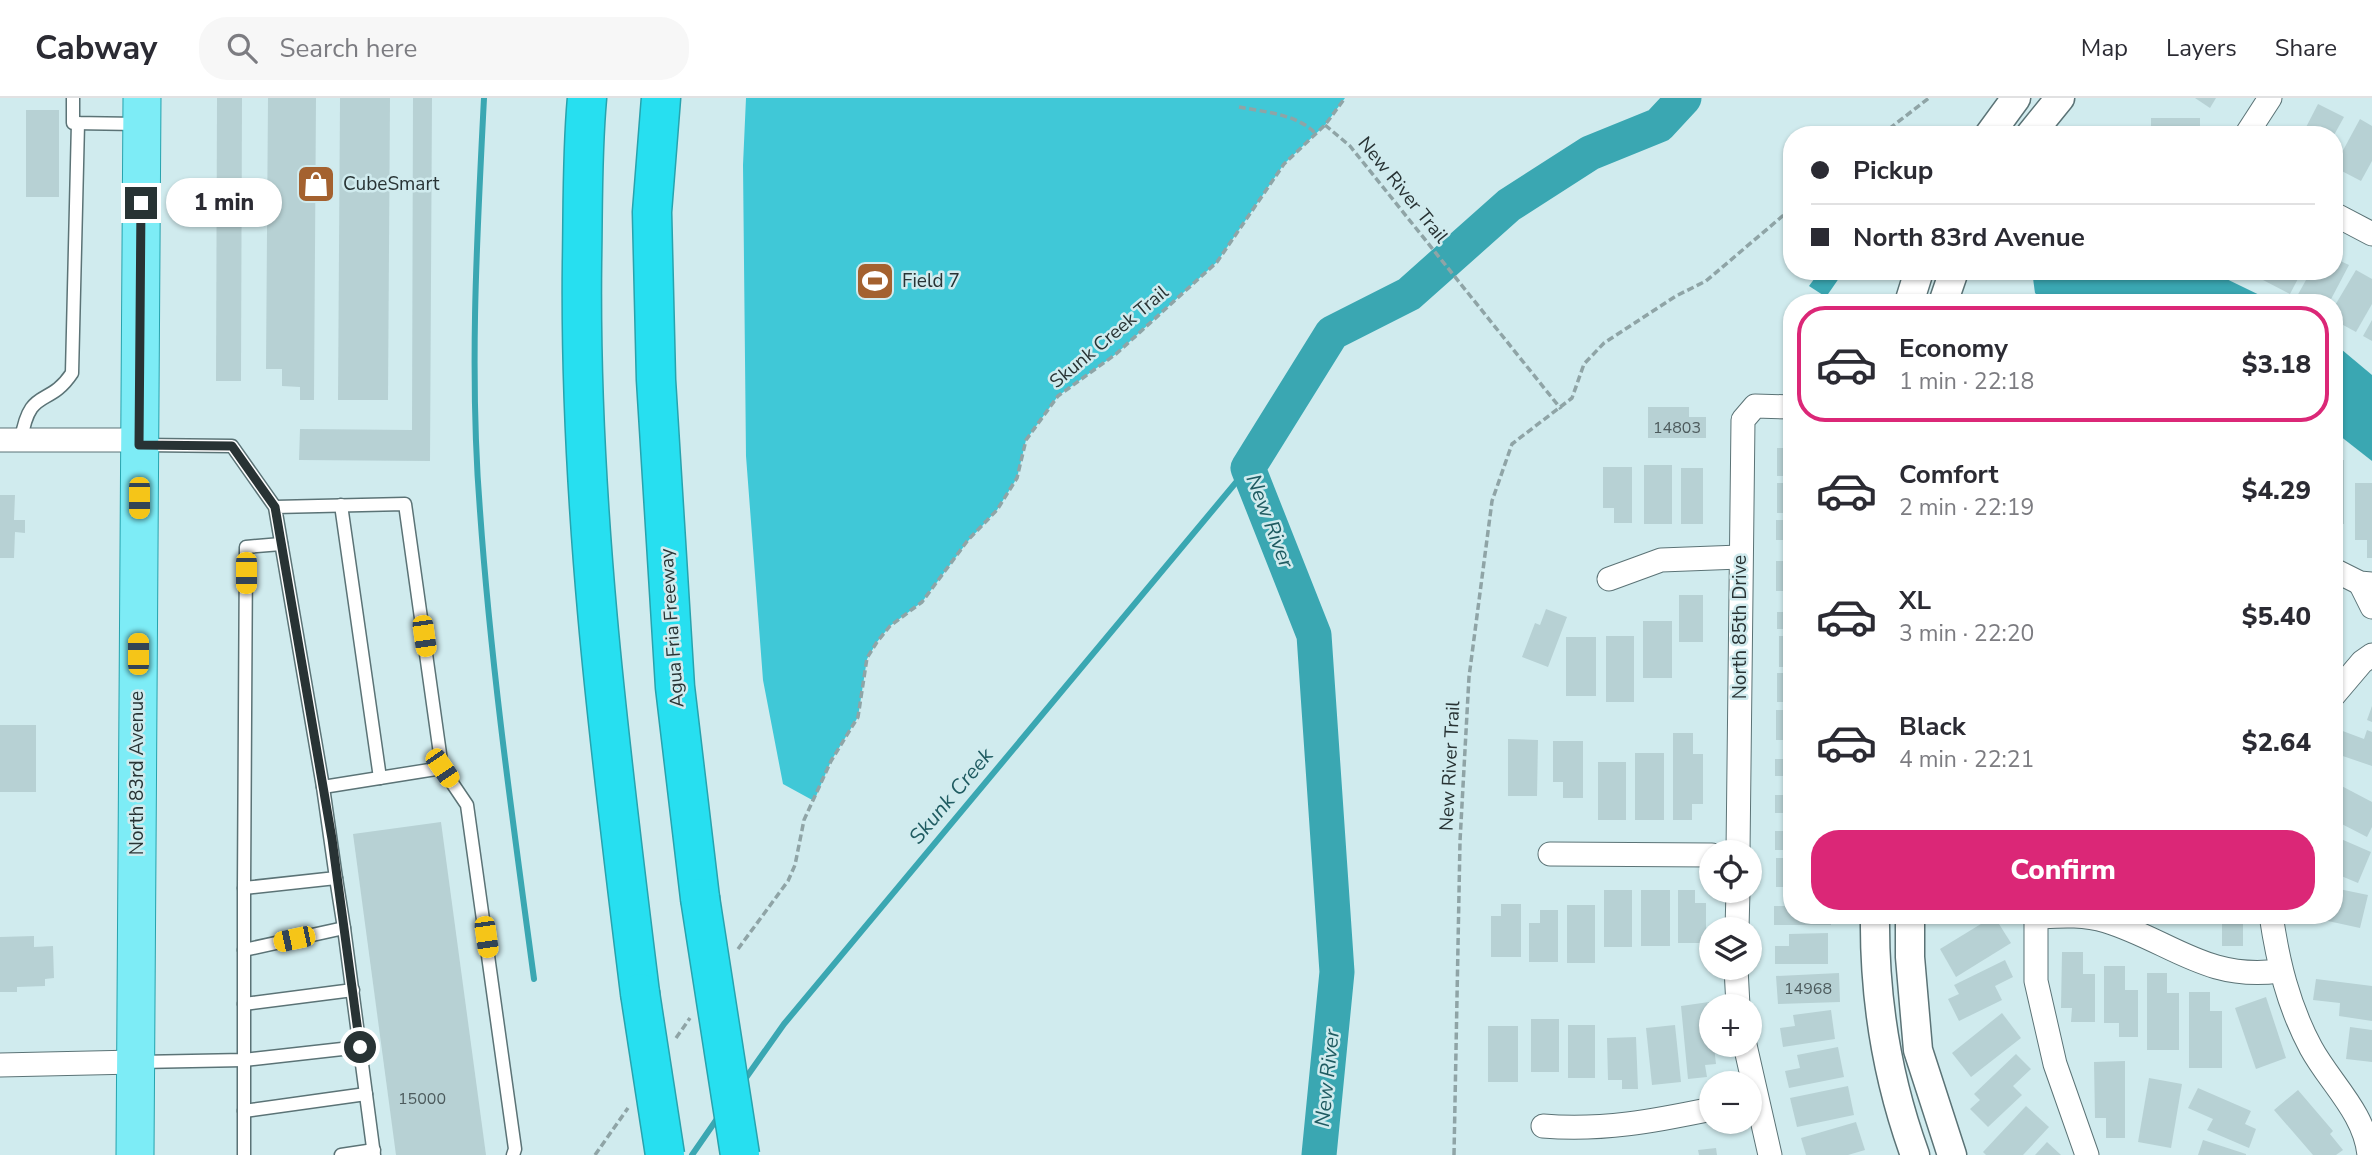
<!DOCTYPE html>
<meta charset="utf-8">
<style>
body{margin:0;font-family:"Nunito Sans",sans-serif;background:#f7f7f7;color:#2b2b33;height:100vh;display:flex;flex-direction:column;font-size:26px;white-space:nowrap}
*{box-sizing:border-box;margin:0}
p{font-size:23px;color:#7c7c81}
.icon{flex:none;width:38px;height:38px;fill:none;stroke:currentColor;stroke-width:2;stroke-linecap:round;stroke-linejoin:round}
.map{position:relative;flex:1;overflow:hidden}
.drawer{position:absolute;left:1783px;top:196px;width:560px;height:630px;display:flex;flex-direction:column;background:#fff;border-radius:28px;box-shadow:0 2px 5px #0004}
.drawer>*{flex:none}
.banner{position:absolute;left:1783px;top:28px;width:560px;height:154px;border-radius:28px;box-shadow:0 2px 5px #0004;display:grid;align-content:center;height:154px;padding:0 28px;background:#fff}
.buttons{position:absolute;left:1699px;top:742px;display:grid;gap:14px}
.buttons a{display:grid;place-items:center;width:63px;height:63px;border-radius:50%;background:#fff;box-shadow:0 2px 5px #0004;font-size:35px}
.end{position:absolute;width:32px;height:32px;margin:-16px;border:9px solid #283334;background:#fff;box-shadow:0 0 0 4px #fff}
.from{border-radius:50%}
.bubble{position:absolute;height:49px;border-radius:24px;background:#fff;box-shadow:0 2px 5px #0004;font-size:23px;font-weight:800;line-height:49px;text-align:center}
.car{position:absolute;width:21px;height:42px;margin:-21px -10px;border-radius:9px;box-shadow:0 0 5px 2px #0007;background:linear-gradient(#f5c518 24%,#345 0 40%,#f5c518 0 76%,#345 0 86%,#f5c518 0)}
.banner b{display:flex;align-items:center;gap:24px;height:66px;font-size:26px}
.banner b+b{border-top:2px solid #e1e1e2}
.banner i{width:18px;height:18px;background:#2b2b33}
ul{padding:12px 0 0;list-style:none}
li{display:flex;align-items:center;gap:21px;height:116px;margin:0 14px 10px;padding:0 14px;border:4px solid transparent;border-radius:28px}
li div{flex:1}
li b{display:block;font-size:26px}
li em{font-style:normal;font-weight:800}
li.active{border-color:#db2777}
li>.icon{width:63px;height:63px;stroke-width:1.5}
.primary-button{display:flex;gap:14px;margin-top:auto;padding:14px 28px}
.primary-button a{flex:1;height:80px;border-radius:28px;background:#db2777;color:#fff;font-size:28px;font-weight:800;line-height:80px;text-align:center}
header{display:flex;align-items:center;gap:42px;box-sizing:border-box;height:98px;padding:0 35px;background:#fff;border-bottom:2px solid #e1e1e2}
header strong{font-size:33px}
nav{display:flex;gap:38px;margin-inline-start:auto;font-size:24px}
.search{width:490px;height:63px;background:#f7f7f7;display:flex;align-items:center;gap:18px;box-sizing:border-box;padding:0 24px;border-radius:28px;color:#7c7c81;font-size:26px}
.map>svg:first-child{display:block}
.green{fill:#40c8d7}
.water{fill:#3aa7b2}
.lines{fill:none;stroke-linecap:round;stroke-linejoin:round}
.stream{stroke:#3aa7b2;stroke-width:6}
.river{stroke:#3aa7b2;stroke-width:35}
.building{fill:#b7d1d4}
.service-casing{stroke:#5b7376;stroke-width:15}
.minor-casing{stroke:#5b7376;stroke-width:25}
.tertiary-casing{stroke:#5b7376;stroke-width:31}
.primary-casing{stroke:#27a3ae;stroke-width:39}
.motorway-casing{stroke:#27a3ae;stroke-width:41}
.path{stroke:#8fa4a6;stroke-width:3.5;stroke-dasharray:7 3.5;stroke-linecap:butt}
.service{stroke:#fff;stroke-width:12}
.minor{stroke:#fff;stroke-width:23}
.tertiary{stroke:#fff;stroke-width:28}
.primary{stroke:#7decf6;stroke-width:37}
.motorway{stroke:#27dff0;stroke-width:38}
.motorway-bridge-casing{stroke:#27a3ae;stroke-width:41;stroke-linecap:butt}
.motorway-bridge{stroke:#27dff0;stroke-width:38}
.route{stroke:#283334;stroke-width:9}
.labels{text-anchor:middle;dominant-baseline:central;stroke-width:5;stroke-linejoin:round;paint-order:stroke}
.number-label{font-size:16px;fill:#4c5a5c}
.poi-label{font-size:19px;fill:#283334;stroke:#d0ebee;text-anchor:start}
.street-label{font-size:19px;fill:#283334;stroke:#d0ebee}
.water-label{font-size:21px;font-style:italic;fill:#1f5b61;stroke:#d0ebee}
</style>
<header>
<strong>Cabway</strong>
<div class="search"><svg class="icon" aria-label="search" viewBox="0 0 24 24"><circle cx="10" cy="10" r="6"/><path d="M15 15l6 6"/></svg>Search here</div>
<nav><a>Map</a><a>Layers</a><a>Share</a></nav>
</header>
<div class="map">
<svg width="2372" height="1057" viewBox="0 0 2372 1057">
<rect width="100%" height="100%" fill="#d0ebee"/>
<path class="green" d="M746,0H1345L1325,27L1284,66L1217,164L1116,256L1058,298L1026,342L1017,380L997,412L968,443L922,504L890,528L877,544L867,561L858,619L831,663L814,703L783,686L763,582L746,358L743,67Z"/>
<g class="water">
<path d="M1820,173H1844L1826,199L1809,188Z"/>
<path d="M2032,173H2210L2276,205H2046L2035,195Z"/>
<path d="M2335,246L2372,277V363L2335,334Z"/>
</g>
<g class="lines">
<g class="stream">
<path d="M484,0C477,137 469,275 480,413C491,569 513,725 534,881"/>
<path d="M743,984L784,926L1248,370"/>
<path d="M692,1057L719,1018"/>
</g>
<path class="river" d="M1319,1057L1337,874L1314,537L1248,370L1332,235L1409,196L1509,107L1590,55L1659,27L1684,0"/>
</g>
<g class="building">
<path d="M217,0H242L241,283H216Z"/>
<path d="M268,0H316L314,302H300V289L282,288V271H266Z"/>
<path d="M340,0H390L388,302H338Z"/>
<path d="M413,0H432L430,363L299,362L300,331L412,332Z"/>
<path d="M2195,0H2216L2210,10Z"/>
<path d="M2318,6L2344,19L2334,37H2302Z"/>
<rect x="26" y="12" width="33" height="87"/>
<rect x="2151" y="20" width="49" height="17"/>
<path d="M2360,21L2372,28V63L2361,83L2334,69Z"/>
<path d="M2334,160L2349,167L2329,205H2304L2296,200L2311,173H2334Z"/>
<path d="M2356,172L2372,181V206L2356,234L2334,222V209Z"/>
<path d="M2268,173H2302L2290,196L2263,182Z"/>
<path d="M2372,222V243L2363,238Z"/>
<path d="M1648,309H1689V319H1706V340H1648Z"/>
<rect x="1777" y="350" width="15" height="28"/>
<rect x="2334" y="362" width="10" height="64"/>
<rect x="1644" y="367" width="28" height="59"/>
<path d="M1603,369H1632V425H1614V410H1603Z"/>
<rect x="1681" y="370" width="22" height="56"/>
<rect x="1777" y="385" width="15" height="30"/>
<path d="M2355,385H2372V460H2367V442H2355Z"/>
<path d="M0,397H15L14,422H25V435L15,434L14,460H0Z"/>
<rect x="1776" y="422" width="16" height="20"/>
<rect x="1776" y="463" width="16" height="30"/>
<rect x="1679" y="497" width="24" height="47"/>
<path d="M1546,511L1567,519L1548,569L1522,559L1535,525L1540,527Z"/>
<rect x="1777" y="514" width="15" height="17"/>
<rect x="1643" y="523" width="29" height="57"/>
<rect x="1606" y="538" width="28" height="66"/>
<rect x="1779" y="538" width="13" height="31"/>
<rect x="1566" y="539" width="30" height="59"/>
<rect x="1777" y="575" width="15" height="29"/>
<path d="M2372,608V624L2367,622Z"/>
<rect x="1776" y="612" width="16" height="30"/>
<rect x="0" y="627" width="36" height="67"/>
<path d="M2340,632L2364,641L2367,632L2372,634V668L2334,655Z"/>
<path d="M1673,635H1693V656H1703V706H1692V722H1673Z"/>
<path d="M1508,641L1538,642L1537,698H1508Z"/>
<path d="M1553,643H1583V700H1563V684H1553Z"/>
<rect x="1635" y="655" width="29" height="67"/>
<rect x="1775" y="661" width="17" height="17"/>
<rect x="1598" y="664" width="28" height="58"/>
<path d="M2334,684L2372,704V729L2367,739L2334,722Z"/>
<rect x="1775" y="697" width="17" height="18"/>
<path d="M441,724L486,1057H396L353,736Z"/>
<path d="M1789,725H1792V752H1775V733H1789Z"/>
<path d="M2334,738L2371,754L2358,785L2334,775Z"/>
<rect x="1776" y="760" width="16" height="29"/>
<path d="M2334,790L2368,797L2360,830L2305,818L2334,817Z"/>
<rect x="1604" y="792" width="28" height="57"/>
<rect x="1641" y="792" width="29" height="56"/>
<path d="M1678,792H1695V805H1706V845H1678Z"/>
<path d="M1789,797H1792V817H1831V827H1774V808H1789Z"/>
<path d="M1501,806H1521V859H1491V818H1501Z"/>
<rect x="1567" y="807" width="28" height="58"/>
<path d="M1540,812H1558V864H1529V825H1540Z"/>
<path d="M1951,817H1974L1956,826Z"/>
<rect x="2172" y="817" width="21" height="9"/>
<path d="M2209,817H2243V848H2222V826H2209Z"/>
<path d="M1994,818L2011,845L1956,879L1940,851Z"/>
<path d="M1828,835V866H1775V848H1789V836Z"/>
<path d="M34,838V849L53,848L54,880L45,881V888L17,889V894H0V839Z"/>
<path d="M2062,854H2083V876H2095V924H2071L2072,910H2061Z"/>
<path d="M2005,862L2013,879L1995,888L2002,902L1959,923L1948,901L1959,896L1954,887Z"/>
<path d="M2104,868H2125V892H2138V939H2119V925H2104Z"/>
<path d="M1839,875L1840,904L1778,906L1776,878Z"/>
<path d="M2147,875H2167V895H2179V952H2147Z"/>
<path d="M2316,881L2372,888V923L2339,918L2340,905L2313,902Z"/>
<path d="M2189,894H2210V913H2222V970H2189Z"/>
<path d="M2266,899L2286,960L2256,971L2235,910Z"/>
<path d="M1709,904L1716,966L1705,967L1707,979L1688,981L1681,908Z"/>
<path d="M1831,912L1835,941L1783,949L1780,930L1795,928L1793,917Z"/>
<path d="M2002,915L2021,940L1971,979L1952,955Z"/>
<rect x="1531" y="921" width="28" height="53"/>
<rect x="1568" y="927" width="27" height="53"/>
<path d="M1675,927L1681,984L1652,987L1646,930Z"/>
<rect x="1488" y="928" width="30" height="56"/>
<path d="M2350,929L2372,932V964L2346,961Z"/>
<path d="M1636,939L1638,991H1622V982H1608L1607,940Z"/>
<path d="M1838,949L1844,979L1789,990L1785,973L1800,970L1797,957Z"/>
<path d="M2016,956L2031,971L2013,988L2022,997L1988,1029L1970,1011L1980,1002L1974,996Z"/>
<path d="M2125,963V1040H2106V1020H2095L2094,964Z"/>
<path d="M2149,980L2182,986L2171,1050L2138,1044Z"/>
<path d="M1848,988L1854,1017L1797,1029L1790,1000Z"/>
<path d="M2198,990L2251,1013L2245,1026L2256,1031L2249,1050L2207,1032L2213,1021L2188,1010Z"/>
<path d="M2298,992L2333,1033L2330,1036L2343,1052L2336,1057H2313L2274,1012Z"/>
<path d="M2026,1008L2049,1029L2023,1057H1986L1983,1054Z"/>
<path d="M1856,1024L1865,1052L1848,1057H1806L1801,1040Z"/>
<path d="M2203,1042L2246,1056V1057H2198Z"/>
<path d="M2047,1044L2061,1057H2035Z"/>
<path d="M1716,1050L1717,1057H1699L1698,1052Z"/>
</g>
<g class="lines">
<defs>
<g id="service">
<path d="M73,0V25L138,26"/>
<path d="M21,342C30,287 48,311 72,275L78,25"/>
<path d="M143,347L232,348L275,409L323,689L442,670L405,406L275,409"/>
<path d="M341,407L380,680"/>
<path d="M281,446L246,449L244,790L336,780L323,689"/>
<path d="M442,670L467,707L515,1051L513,1057"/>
<path d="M336,780L344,830"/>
<path d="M244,852L344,830L374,1057"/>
<path d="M244,906L353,892"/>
<path d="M139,964L244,962L360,949"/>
<path d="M244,1013L366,996"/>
<path d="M244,1057V790"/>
<path d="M341,1057L374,1052"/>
</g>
<g id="minor">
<path d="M2246,37L2270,0"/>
<path d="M2334,116L2372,136"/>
<path d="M0,342H139"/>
<path d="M2334,472L2360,485L2372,486"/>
<path d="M1609,481L1661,462L1740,459"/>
<path d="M2360,485L2372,509"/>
<path d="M2334,597L2362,564L2372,557"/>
<path d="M1738,754L1743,322L1755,308L1792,309"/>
<path d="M1550,756L1712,757"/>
<path d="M2036,817V883L2055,966L2087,1057"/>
<path d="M2271,817C2278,864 2288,907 2311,950C2330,985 2365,1015 2369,1057"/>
<path d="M2036,819C2059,818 2083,816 2106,823C2170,843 2207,883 2279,873"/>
<path d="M1737,831L1738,793"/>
<path d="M1736,870L1738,908"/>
<path d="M1745,947L1770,1057"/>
<path d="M0,967L135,964"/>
<path d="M1543,1028C1602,1033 1654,1023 1712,1011"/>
</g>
<g id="tertiary">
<path d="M1989,37L2016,0"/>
<path d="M2030,37L2060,0"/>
<path d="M1909,205L1919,173"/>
<path d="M1943,205L1954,173"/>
<path d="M1875,817C1874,899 1887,980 1915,1057"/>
<path d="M1910,817V859L1918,952L1952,1057"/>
</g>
<path id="primary" d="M135,1057L142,0"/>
<g id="motorway">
<path d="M587,0C582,54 583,109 582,164C579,409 610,652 640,895"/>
<path d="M661,0L652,114L656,282L675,589L700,800"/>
</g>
</defs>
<use href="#service" class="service-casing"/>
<use href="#minor" class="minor-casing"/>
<use href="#tertiary" class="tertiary-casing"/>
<use href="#primary" class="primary-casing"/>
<use href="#motorway" class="motorway-casing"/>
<g class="path">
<path d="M1239,9C1264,14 1297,16 1315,35"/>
<path d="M1325,27L1350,48L1561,311"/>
<path d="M1881,37L1929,0"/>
<path d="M738,851L788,783L795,767L804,722L831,663L858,619L867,560L877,544L890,528L922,504L968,442L997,412L1017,380L1026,342L1058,298L1116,256L1217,164L1284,66L1325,27L1345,0"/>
<path d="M676,940L690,920"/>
<path d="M595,1057L628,1010"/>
<path d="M1454,1057L1460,743L1469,579L1492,403L1512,346L1572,300L1584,266L1604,245L1676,198L1706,183L1792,110"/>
</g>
<use href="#service" class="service"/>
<use href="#minor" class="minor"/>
<use href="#tertiary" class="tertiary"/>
<use href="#primary" class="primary"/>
<use href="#motorway" class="motorway"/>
<defs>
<g id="motorway-bridge">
<path d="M700,800L740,1057"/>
<path d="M640,895L665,1057"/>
</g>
</defs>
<use href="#motorway-bridge" class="motorway-bridge-casing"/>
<use href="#motorway-bridge" class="motorway-bridge"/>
</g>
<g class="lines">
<path class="route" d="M141,105L139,347L232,348L275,409L332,741L360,949"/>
</g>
<defs>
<symbol id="shop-square" viewBox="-11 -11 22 22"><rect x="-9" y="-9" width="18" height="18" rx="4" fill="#a4612f" stroke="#d0ebee"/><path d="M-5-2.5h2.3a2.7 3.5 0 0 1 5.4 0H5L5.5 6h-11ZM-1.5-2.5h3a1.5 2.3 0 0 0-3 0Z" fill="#fff"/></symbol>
<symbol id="stadium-square" viewBox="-11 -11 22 22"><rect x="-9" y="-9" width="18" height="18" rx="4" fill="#a4612f" stroke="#d0ebee"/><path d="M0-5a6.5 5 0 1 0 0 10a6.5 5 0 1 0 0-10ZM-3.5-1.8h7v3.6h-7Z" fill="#fff"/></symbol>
</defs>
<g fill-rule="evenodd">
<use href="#shop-square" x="294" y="64" width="44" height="44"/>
<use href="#stadium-square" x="853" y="161" width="44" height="44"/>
</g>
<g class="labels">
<g class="number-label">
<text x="1677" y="330">14803</text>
<text x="1808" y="891">14968</text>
<text x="422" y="1001">15000</text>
</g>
<g class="poi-label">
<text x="343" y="86">CubeSmart</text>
<text x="902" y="183">Field 7</text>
</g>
<g class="street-label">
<text transform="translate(1403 92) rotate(51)">New River Trail</text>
<text transform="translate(1109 239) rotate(-40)">Skunk Creek Trail</text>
<text transform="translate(1740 529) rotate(-90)">North 85th Drive</text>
<text transform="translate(672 530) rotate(-94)">Agua Fria Freeway</text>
<text transform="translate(1450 668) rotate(-87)">New River Trail</text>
<text transform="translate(137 675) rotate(-90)">North 83rd Avenue</text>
</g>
<g class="water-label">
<text transform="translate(1270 423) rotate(69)">New River</text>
<text transform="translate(951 698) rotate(-50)">Skunk Creek</text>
<text transform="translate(1327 980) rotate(-84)">New River</text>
</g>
</g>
</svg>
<div class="buttons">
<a><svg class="icon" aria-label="locate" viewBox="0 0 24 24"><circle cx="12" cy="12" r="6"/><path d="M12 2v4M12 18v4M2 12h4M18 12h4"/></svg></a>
<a><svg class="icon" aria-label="layers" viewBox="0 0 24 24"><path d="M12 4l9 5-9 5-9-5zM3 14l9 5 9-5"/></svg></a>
<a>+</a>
<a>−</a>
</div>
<i class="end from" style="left:360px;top:949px"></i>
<i class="end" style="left:141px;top:105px"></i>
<div class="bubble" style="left:166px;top:80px;width:116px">1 min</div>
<i class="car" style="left:139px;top:400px;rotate:180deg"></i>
<i class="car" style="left:246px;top:475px;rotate:180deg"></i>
<i class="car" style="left:424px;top:538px;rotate:172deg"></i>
<i class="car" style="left:138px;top:556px;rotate:0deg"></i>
<i class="car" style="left:442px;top:670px;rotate:146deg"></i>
<i class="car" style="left:486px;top:839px;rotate:172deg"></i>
<i class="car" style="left:294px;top:841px;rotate:258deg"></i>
<div class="banner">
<b><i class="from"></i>Pickup</b>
<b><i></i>North 83rd Avenue</b>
</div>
<section class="drawer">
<ul>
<li class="active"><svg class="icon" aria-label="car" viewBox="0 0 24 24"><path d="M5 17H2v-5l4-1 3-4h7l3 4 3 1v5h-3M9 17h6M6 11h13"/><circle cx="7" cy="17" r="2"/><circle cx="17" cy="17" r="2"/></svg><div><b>Economy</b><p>1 min · 22:18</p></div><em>$3.18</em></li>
<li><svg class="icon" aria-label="car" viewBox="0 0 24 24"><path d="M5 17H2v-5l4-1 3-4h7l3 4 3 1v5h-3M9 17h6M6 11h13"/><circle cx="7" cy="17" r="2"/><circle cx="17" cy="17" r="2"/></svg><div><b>Comfort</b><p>2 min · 22:19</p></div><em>$4.29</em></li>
<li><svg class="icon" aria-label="car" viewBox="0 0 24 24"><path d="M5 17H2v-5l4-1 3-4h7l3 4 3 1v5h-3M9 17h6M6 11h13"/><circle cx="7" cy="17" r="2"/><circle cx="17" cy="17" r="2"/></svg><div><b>XL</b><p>3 min · 22:20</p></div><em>$5.40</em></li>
<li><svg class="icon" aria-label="car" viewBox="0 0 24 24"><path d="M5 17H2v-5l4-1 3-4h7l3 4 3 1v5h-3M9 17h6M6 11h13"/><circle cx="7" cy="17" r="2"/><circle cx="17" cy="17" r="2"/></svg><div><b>Black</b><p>4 min · 22:21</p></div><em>$2.64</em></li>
</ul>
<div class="primary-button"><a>Confirm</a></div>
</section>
</div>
